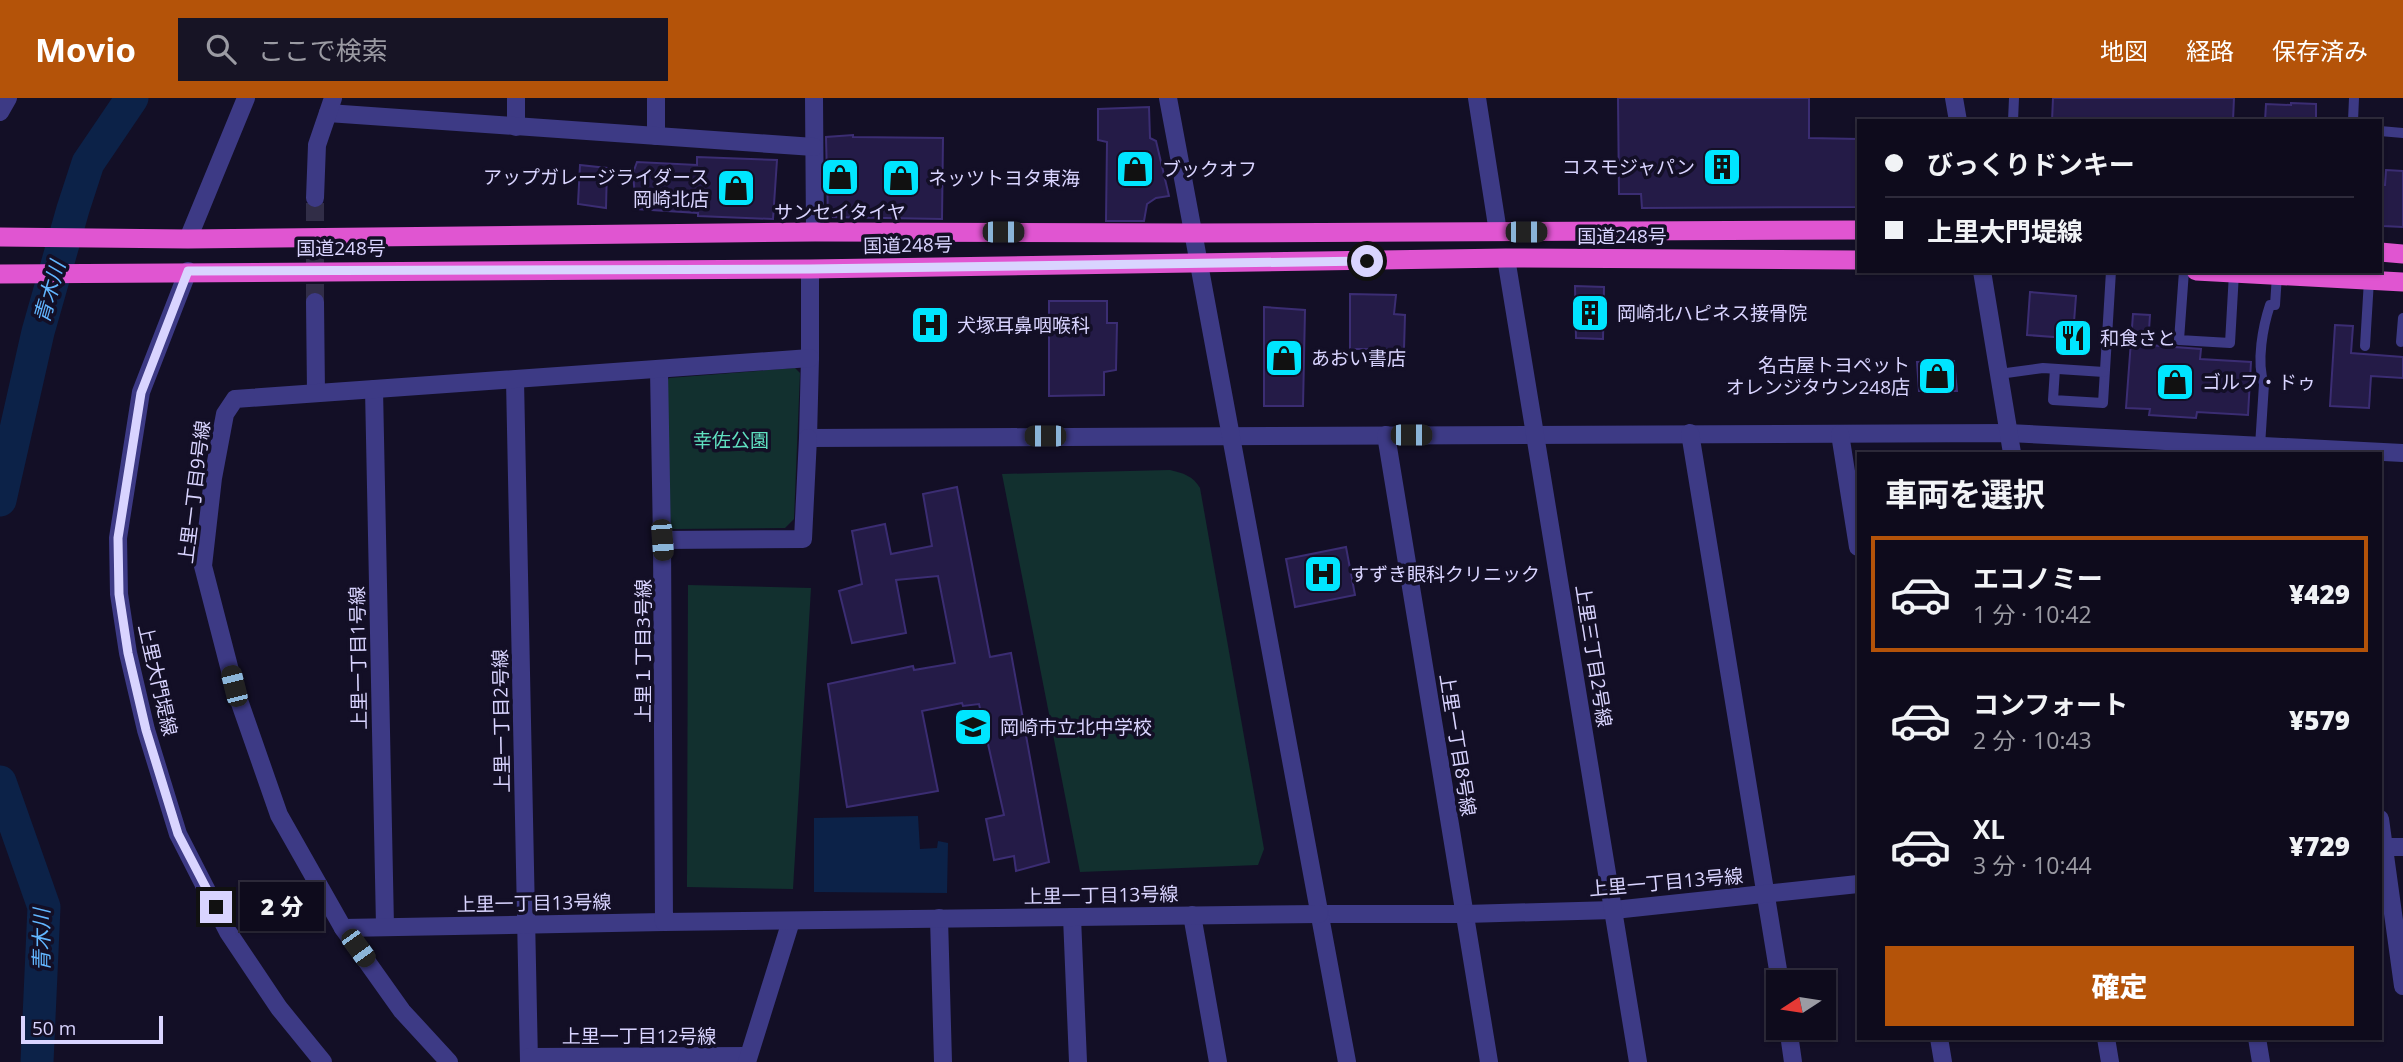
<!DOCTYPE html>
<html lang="ja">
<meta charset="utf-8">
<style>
body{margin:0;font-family:"Open Sans","Noto Sans JP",sans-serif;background:#171425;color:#f1f3f6;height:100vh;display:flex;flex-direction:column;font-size:26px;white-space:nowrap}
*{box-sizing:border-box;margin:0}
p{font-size:23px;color:#9b9ba3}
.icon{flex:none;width:38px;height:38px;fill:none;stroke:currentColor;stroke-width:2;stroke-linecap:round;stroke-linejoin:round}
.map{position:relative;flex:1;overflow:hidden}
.side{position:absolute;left:1857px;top:354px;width:525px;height:588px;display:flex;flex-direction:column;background:#0e0b1c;border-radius:0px;box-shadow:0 2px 5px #0004,0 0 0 2px #2e2b3b}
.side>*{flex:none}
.banner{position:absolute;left:1857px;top:21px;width:525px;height:154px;border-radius:0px;box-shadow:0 2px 5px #0004,0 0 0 2px #2e2b3b;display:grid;align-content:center;height:154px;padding:0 28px;background:#0e0b1c}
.needle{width:46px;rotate:258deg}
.buttons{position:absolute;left:1766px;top:872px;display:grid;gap:14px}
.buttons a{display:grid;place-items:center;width:70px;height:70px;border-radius:0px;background:#0e0b1c;box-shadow:0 2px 5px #0004,0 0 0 2px #2e2b3b;font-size:35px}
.scale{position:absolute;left:21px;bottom:18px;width:142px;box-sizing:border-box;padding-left:7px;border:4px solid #d9d4ff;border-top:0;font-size:19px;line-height:24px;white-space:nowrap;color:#d9d4ff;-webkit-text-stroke:5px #130f26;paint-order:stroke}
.end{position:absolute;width:32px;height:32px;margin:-16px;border:9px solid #d9d4ff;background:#111;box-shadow:0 0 0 4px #111}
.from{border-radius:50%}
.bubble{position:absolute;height:49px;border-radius:0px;background:#0e0b1c;box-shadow:0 2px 5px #0004,0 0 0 2px #2e2b3b;font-size:23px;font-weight:800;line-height:49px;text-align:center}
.car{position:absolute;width:21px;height:42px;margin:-21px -10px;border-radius:9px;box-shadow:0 0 5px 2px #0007;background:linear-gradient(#222 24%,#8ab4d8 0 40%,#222 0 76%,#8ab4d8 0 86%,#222 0)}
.banner b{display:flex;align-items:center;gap:24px;height:66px;font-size:26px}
.banner b+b{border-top:2px solid #2e2b3b}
.banner i{width:18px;height:18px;background:#f1f3f6}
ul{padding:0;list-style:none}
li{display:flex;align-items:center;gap:21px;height:116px;margin:0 14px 10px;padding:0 14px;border:4px solid transparent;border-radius:0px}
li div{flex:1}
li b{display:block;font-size:26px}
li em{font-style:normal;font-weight:800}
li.on{border-color:#b45309}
li>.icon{width:63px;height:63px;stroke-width:1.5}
h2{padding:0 28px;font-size:32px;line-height:84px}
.action{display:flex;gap:14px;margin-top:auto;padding:14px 28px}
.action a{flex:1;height:80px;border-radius:0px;background:#b45309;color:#fff;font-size:28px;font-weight:800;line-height:80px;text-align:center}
header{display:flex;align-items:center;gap:42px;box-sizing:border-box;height:98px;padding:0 35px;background:#b45309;color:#fff}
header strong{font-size:33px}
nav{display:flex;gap:38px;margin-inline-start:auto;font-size:24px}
.search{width:490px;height:63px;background:#171425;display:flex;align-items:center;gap:18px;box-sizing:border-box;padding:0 24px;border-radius:0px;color:#9b9ba3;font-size:26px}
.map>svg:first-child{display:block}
.green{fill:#12302f}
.water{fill:#0c2248}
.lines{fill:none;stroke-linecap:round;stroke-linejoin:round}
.river{stroke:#0c2248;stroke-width:33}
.building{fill:#241b47;stroke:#3b2d73;stroke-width:2}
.minor-tunnel{stroke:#312d47;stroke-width:18;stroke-dasharray:18 9;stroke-linecap:butt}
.service{stroke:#3d3a85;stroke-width:10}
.minor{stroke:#3d3a85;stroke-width:18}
.tertiary{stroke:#3d3a85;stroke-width:18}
.trunk{stroke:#e055d1;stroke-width:19}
.route{stroke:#d9d4ff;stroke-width:9}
.labels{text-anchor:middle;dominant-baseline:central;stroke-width:7;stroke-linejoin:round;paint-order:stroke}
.poi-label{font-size:19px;fill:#d9d4ff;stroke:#130f26;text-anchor:start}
.street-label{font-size:19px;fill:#d9d4ff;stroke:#130f26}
.park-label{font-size:19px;fill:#5fe0c0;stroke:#130f26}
.water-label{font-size:21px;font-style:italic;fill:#62b6ff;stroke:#130f26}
</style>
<header>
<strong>Movio</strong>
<div class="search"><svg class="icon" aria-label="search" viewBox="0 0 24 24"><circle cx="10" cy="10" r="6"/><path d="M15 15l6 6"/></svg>ここで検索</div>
<nav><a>地図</a><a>経路</a><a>保存済み</a></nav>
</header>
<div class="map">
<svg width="2403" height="964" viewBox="0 0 2403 964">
<rect width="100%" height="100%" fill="#130f26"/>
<g class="green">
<path d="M795,270L800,275L794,421L785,430L671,431L665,426V287L669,280Z"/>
<path d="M1170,372C1183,375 1193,378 1200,390L1264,751L1258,767L1080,774L1002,376Z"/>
<path d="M688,487L811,490L793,791L687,789Z"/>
</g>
<path class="water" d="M918,718L920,751L937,750L938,743L948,745L947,795L814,794V720Z"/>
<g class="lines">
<g class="river">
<path d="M0,402L38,234L73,111L88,65L132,0"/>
<path d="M0,684L44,809L37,964"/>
</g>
</g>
<g class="building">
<path d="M1618,0H1809V40L1858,41V109L1642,110L1641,96H1619Z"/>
<path d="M2053,0H2234L2233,23H2052Z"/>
<path d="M2291,5L2316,6V23H2265L2266,6L2291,7Z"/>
<path d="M1149,9L1150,40L1156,43L1169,98L1156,100L1147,106L1144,123H1106L1107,44L1098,42V11Z"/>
<path d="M853,37V39L943,40L942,121L828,119L826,39Z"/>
<path d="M697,59L777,62L773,121L698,118V115L636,111L633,75L637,64L697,67Z"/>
<path d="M580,67L607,70L606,110L578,106Z"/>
<path d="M2386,72L2403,73V129L2383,128V113H2380V87H2385Z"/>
<path d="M1575,188L1604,189L1603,241L1576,240Z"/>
<path d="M2030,194L2076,198L2073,237L2068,236L2067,240L2027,237Z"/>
<path d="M1350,196L1396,197L1394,216L1405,217L1404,251H1350Z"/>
<path d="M1049,203H1107V225H1117L1116,272L1104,274V297L1049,298Z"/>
<path d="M1264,209L1305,212L1303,308H1264Z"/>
<path d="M2133,216L2150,217L2148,247L2201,251L2200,261L2251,264L2248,317L2197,314L2196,320L2149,317L2150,311L2126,310Z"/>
<path d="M2335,227L2353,228L2351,255L2403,259V280L2371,278L2369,310L2330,308Z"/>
<path d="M1954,263L1957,293H1919L1917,264Z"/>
<path d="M957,389L990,559L1011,555L1049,764L1016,773L1014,758L994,762L986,721L1004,717L979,606L963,608L962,605L922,613L938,693L847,709L828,586L913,568L914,572L955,565L938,478L896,482L906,535L852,545L839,493L862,486L852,433L885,426L891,456L932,448L923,396Z"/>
<path d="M1346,449L1355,497L1295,509L1286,461Z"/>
</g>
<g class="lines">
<path class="minor-tunnel" d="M315,204V100"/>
<g class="service">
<path d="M2013,23L2014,0"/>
<path d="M2353,23L2354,0"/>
<path d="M2380,33L2403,35"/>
<path d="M2184,173L2179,242L2230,245L2234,175"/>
<path d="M2401,244L2403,220"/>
<path d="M2365,248L2369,182"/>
<path d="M2055,271L2053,302L2103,305L2111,173"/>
<path d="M1999,276L2043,270L2104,274"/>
<path d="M2260,348L2264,286C2256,264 2263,228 2270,207H2275L2277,177"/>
</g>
<g class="minor">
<path d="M516,0V29"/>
<path d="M656,0V38"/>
<path d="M814,0L815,134"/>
<path d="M1168,0L1199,166"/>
<path d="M1477,0L1498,134"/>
<path d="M0,14L8,0"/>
<path d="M328,15L814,49"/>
<path d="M315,100L317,47L333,0"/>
<path d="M188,141L246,0"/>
<path d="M810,171V260L808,340L2008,335L2403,355"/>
<path d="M188,173L141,294L118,440L119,496L128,555L146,632L178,736L228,834L279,910L323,964"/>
<path d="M315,204L316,295"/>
<path d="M659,272L662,442"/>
<path d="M515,282L529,964"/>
<path d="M374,291L385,828"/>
<path d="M1690,335L1780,884"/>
<path d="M1840,336L1858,449"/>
<path d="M1386,337L1489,964"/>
<path d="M2380,721L2403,888"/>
<path d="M2380,749H2403"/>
<path d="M1319,816H1465L1614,812L1858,786"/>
<path d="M1192,817L1218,964"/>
<path d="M1072,819L1078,964"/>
<path d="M939,820L943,964"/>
<path d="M343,830L664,824"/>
<path d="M1788,929L1793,964"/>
<path d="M1939,940L1943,964"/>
<path d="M2257,940L2261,964"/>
<path d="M529,959L748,958"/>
<path d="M449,964L402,913L343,830L279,717L234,588L203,468L213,380L225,316L235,301L810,260"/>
<path d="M747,964L791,823"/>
</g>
<g class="tertiary">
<path d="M1954,0L1958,23"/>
<path d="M1506,160L1638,964"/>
<path d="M1199,166L1347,964"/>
<path d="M1982,173L2012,355"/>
<path d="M808,340L803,441L662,442L664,824L1319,816"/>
<path d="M2106,940L2110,964"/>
</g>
<g class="trunk">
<path d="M0,139L188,141L815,134L1192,135L1858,132"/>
<path d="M2380,154L2403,156"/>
<path d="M2196,173L2403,184"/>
<path d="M0,176L810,171L1506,160L1858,162"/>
</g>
</g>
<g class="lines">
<path class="route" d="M216,809L178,736L146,632L128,555L119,496L118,440L141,295L188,173L810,171L1367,163"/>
</g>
<defs>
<symbol id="building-square" viewBox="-11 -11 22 22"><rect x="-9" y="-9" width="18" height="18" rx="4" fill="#00e5ff" stroke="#130f26"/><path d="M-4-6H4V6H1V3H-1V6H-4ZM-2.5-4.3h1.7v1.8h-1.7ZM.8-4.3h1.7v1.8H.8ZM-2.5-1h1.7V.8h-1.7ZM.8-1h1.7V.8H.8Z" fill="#111"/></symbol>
<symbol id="shop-square" viewBox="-11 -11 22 22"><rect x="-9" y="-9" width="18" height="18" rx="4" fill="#00e5ff" stroke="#130f26"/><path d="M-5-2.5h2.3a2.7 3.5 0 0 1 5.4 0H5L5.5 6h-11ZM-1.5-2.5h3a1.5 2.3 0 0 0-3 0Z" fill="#111"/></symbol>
<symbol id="hospital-square" viewBox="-11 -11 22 22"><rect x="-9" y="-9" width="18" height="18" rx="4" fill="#00e5ff" stroke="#130f26"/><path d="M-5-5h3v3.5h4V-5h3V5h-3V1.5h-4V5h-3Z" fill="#111"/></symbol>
<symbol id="restaurant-square" viewBox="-11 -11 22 22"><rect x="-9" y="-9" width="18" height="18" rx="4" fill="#00e5ff" stroke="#130f26"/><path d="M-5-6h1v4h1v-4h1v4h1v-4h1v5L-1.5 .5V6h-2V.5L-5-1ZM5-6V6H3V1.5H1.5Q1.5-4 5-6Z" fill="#111"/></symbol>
<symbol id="school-square" viewBox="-11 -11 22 22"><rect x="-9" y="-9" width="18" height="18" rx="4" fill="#00e5ff" stroke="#130f26"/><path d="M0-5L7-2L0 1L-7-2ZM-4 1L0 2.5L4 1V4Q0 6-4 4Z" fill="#111"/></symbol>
</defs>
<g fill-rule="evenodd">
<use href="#building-square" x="1700" y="47" width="44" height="44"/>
<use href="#shop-square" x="1113" y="49" width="44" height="44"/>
<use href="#shop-square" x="818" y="57" width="44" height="44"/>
<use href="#shop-square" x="879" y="58" width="44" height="44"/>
<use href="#shop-square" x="714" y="68" width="44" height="44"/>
<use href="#building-square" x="1568" y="193" width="44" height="44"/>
<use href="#hospital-square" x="908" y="205" width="44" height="44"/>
<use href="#restaurant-square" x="2051" y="218" width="44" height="44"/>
<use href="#shop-square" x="1262" y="238" width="44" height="44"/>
<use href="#shop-square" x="1915" y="256" width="44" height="44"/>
<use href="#shop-square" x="2153" y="262" width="44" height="44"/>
<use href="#hospital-square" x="1301" y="454" width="44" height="44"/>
<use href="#school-square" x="951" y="607" width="44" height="44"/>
</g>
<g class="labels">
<g class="poi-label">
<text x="1695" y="69" text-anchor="end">コスモジャパン</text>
<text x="1162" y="71">ブックオフ</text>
<text x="709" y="79" text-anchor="end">アップガレージライダース<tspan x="709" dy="22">岡崎北店</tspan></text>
<text x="928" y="80">ネッツトヨタ東海</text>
<text x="840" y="114" text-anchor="middle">サンセイタイヤ</text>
<text x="1617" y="215">岡崎北ハピネス接骨院</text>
<text x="957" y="227">犬塚耳鼻咽喉科</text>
<text x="2100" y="240">和食さと</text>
<text x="1311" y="260">あおい書店</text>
<text x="1910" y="267" text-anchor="end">名古屋トヨペット<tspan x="1910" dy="22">オレンジタウン248店</tspan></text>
<text x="2202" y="284">ゴルフ・ドゥ</text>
<text x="1350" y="476">すずき眼科クリニック</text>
<text x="1000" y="629">岡崎市立北中学校</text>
</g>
<g class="street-label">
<text x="1622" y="138">国道248号</text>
<text transform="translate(908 147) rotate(-1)">国道248号</text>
<text x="341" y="150">国道248号</text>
<text transform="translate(194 394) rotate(-83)">上里一丁目9号線</text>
<text transform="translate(643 553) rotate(-90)">上里１丁目3号線</text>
<text transform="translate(1594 558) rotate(81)">上里三丁目2号線</text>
<text transform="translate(358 560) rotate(-91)">上里一丁目1号線</text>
<text transform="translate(158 582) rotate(77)">上里大門堤線</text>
<text transform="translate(501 623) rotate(-91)">上里一丁目2号線</text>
<text transform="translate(1458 647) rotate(81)">上里一丁目8号線</text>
<text transform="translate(1666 784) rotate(-5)">上里一丁目13号線</text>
<text transform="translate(1101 797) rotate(-1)">上里一丁目13号線</text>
<text transform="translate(534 805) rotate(-1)">上里一丁目13号線</text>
<text x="639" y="938">上里一丁目12号線</text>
</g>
<g class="park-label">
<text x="731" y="342">幸佐公園</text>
</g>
<g class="water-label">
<text transform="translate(49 194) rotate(-74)">青木川</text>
<text transform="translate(41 842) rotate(-90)">青木川</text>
</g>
</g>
</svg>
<div class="buttons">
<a><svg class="needle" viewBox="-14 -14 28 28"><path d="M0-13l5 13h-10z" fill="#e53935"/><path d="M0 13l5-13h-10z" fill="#9b9ba3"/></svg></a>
</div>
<div class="scale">50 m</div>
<i class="end from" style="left:1367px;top:163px"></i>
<i class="end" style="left:216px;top:809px"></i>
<div class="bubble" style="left:240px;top:784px;width:84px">2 分</div>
<i class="car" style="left:1003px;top:134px;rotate:90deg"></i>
<i class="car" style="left:1526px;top:134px;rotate:90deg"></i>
<i class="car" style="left:1411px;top:337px;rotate:90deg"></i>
<i class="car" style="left:1045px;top:338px;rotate:270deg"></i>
<i class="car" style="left:662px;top:442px;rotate:176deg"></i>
<i class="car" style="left:234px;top:588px;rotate:346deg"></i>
<i class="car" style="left:358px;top:850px;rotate:144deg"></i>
<div class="banner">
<b><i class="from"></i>びっくりドンキー</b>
<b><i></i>上里大門堤線</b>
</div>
<section class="side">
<h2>車両を選択</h2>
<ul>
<li class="on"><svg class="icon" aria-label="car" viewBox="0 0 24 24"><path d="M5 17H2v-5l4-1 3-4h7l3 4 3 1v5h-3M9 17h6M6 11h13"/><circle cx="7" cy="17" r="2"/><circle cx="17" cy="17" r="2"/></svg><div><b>エコノミー</b><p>1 分 · 10:42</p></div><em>¥429</em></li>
<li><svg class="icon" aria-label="car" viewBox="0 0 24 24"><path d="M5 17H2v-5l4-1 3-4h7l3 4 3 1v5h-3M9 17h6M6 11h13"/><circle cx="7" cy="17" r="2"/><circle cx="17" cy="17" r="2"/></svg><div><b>コンフォート</b><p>2 分 · 10:43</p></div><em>¥579</em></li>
<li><svg class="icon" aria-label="car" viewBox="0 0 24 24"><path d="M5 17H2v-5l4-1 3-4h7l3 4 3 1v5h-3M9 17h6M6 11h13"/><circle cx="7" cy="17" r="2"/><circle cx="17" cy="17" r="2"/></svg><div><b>XL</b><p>3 分 · 10:44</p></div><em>¥729</em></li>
</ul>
<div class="action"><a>確定</a></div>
</section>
</div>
